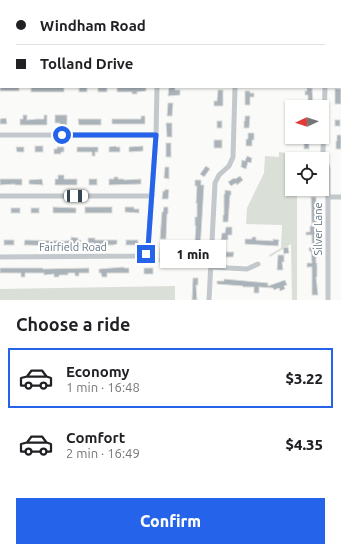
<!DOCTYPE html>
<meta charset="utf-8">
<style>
body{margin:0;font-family:Ubuntu,sans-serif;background:#f2f2f2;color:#202124;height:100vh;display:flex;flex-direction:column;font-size:15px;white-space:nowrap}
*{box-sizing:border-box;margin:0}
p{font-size:13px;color:#757577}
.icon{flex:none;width:22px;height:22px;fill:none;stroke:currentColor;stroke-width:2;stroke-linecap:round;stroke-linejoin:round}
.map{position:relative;height:300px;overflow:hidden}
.details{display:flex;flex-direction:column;background:#fff;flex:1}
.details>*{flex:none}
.hud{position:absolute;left:0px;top:0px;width:341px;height:88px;box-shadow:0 1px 3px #0004;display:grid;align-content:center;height:88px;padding:0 16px;background:#fff}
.needle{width:26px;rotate:266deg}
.buttons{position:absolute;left:285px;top:100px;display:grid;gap:8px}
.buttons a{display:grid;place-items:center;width:44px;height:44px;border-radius:0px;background:#fff;box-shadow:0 1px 3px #0004;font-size:20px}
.end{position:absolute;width:18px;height:18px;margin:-9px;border:5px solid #2563eb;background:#fff;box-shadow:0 0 0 2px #fff}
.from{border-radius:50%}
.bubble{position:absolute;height:28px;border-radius:0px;background:#fff;box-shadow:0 1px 3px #0004;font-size:13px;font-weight:800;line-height:28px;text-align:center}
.car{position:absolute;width:12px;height:24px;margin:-12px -6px;border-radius:5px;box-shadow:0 0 3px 1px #0007;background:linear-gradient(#fff 24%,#345 0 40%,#fff 0 76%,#345 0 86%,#fff 0)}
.hud b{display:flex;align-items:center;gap:14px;height:38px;font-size:15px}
.hud b+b{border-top:1px solid #e0e0e0}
.hud i{width:10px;height:10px;background:#202124}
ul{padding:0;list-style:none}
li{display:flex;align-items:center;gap:12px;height:60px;margin:0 8px 6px;padding:0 8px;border:2px solid transparent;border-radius:0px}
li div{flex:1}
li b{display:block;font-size:15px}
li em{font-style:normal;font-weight:800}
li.selected{border-color:#2563eb}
li>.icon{width:36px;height:36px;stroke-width:1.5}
h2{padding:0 16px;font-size:18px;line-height:48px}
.action{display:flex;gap:8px;margin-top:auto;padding:8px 16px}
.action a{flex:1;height:46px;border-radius:0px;background:#2563eb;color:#fff;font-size:16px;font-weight:800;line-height:46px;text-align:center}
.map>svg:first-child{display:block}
.green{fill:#dadfd7}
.building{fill:#aab3b9;stroke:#dcdcda}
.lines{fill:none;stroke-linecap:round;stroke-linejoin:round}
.minor{stroke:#c3c8cc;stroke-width:5}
.route{stroke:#2563eb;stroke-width:5}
.labels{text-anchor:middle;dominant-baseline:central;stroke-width:4;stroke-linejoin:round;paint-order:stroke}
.street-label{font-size:11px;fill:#657683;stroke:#fff}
</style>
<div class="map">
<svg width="341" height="300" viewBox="0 0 341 300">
<rect width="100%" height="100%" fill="#fafaf8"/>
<g class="green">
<path d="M279,152L286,153L292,171V189H297V300H292L291,244L270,257L269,255L281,248L282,225L246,224L247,208L264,173L265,156L279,157Z"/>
<path d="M175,286V300H0V289Z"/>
</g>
<g class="building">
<rect x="0" y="87" width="19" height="4"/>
<rect x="31" y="87" width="33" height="5"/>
<rect x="79" y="87" width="8" height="5"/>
<rect x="98" y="87" width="9" height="5"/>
<path d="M117,87H146V91L137,92V94H132V92H117Z"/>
<path d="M169,87H175V90H180V95L168,96Z"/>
<path d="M307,88H312L313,104H308V95H305V91H307Z"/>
<rect x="335" y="89" width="6" height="15"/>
<path d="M218,90H223V106H214V101H217Z"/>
<path d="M245,91H250V93H254V97H250V105H245Z"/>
<path d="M168,103H173L172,116H167Z"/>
<path d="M23,115H27V120L37,119H44V115H47V125H20V119H23Z"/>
<path d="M55,115H67V125H60V123H55Z"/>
<path d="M141,116H145V124H112V119H141Z"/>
<path d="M245,116H250L249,128H244V121H245Z"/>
<path d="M6,118L7,124H0V119Z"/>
<path d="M78,119H101V125H79Z"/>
<rect x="335" y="120" width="5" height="6"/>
<rect x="217" y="121" width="5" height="7"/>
<path d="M166,123H172V137H167Z"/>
<path d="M248,133H254V140H252V146H246V139H248Z"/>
<path d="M337,135H341V149H336V141H337Z"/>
<rect x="304" y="137" width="5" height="12"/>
<rect x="214" y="140" width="8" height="8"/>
<rect x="166" y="143" width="5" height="14"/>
<rect x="35" y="146" width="8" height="6"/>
<path d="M116,146V147H120V152H109V147Z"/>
<path d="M143,146V151L129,152V147Z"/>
<path d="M16,147H24V152H17Z"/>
<path d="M57,147H64V152H61V154H54V149H57Z"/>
<path d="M77,147H98V152H95V156H92V152H77Z"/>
<path d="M247,156L252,158L251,163L248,162L246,169L241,167L242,160L245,161Z"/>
<path d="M206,166L210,169L204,177L200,174Z"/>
<path d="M165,167H169V179L164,178Z"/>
<path d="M58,175H64V179H77V185H55V179H58Z"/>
<path d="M240,176L243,180L237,185L236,183L231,186L228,182L234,178L235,179Z"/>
<path d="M114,177H118V179H124V180L141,179V184L109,185V179H114Z"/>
<path d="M0,179H22V185H15V184L0,185Z"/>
<path d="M42,179L43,185L29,184V180Z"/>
<rect x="89" y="179" width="8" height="6"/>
<path d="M195,180H201V185H204L199,267H193L196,226H195V217H197V203H196L197,186H195Z"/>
<path d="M165,189L169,190L168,199H162L163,191H165Z"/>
<path d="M225,190L231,191V195H230L228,222H223V215H224V194H225Z"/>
<path d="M311,197H316L317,246L316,247L317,256H316V263H317V277H316L318,295H312V267H307V263H312L311,251H309V248L312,247V235H306V232H310V226H312Z"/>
<path d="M53,207L76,208V213H53Z"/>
<rect x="85" y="207" width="27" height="6"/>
<path d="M125,207H134V209H139V213L125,212Z"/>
<path d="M164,207H168V214H167L166,239H160L162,212H163Z"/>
<rect x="11" y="208" width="9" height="5"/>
<rect x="31" y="208" width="8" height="5"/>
<path d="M226,227H232V235H228V240H221L222,233H225Z"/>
<path d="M71,237L78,238V240H81L80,246L24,245L25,240L66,241L71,240Z"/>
<path d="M252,237H256V240L273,241V239L279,240L278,246L245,244V239H252Z"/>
<path d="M88,238H95V240H117V244L113,245H94V243H88Z"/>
<rect x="4" y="240" width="10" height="5"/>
<rect x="126" y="240" width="12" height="5"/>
<path d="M288,247L289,253L284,254L283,248Z"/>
<path d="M160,248H167L166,253H164V262H159Z"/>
<path d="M226,252H234L233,257H226Z"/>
<path d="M278,255H284V262H282L283,270H277Z"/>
<path d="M124,267V268H129V273H107V277H102L101,273H99V269Z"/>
<path d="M0,268H43V269L89,268V273H79V276H75V273H68V275H59V277H54V274L44,275V273H25V277H21V273H0Z"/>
<rect x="144" y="268" width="9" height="6"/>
<path d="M193,278H198V285H196L197,300H192Z"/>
<path d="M224,279L268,283V286L285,280L287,285L284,286L285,289L280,291L279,288L274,290L273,288L259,287V293H254V287H243V286L217,284V281H224Z"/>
</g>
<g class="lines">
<g class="minor">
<path d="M160,1V0"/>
<path d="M236,1V0"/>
<path d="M326,1V0"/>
<path d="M0,75H1"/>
<path d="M325,87L323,152L328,169V300"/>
<path d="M0,135H156"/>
<path d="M0,196H152"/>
<path d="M328,197H341"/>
<path d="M0,257L141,256L146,254L148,248L156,135L157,87"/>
<path d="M210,267L247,269L258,264"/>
<path d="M209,300L215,183L219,175L229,166L233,157L235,87"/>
</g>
</g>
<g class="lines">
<path class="route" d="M62,135H156L148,248L146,254"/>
</g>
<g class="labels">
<g class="street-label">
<text transform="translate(318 229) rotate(-90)">Silver Lane</text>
<text x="73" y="247">Fairfield Road</text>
</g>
</g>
</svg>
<div class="buttons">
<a><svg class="needle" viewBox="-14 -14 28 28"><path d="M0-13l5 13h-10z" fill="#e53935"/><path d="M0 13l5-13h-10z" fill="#757577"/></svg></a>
<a><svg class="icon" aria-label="locate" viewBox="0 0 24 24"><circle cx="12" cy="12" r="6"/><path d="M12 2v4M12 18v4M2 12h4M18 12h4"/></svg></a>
</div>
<i class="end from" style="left:62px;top:135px"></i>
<i class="end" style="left:146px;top:254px"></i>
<div class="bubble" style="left:160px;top:240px;width:66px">1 min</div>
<i class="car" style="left:76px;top:196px;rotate:90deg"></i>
<div class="hud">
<b><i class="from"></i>Windham Road</b>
<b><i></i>Tolland Drive</b>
</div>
</div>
<section class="details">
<h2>Choose a ride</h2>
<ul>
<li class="selected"><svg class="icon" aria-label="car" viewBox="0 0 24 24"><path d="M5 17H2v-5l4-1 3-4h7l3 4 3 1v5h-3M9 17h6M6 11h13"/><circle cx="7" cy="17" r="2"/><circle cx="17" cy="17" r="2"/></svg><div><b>Economy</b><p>1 min · 16:48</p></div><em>$3.22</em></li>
<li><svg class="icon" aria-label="car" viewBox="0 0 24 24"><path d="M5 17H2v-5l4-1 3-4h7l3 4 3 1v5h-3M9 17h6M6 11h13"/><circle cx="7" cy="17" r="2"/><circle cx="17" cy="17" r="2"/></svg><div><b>Comfort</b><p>2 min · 16:49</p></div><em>$4.35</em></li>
</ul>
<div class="action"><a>Confirm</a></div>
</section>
